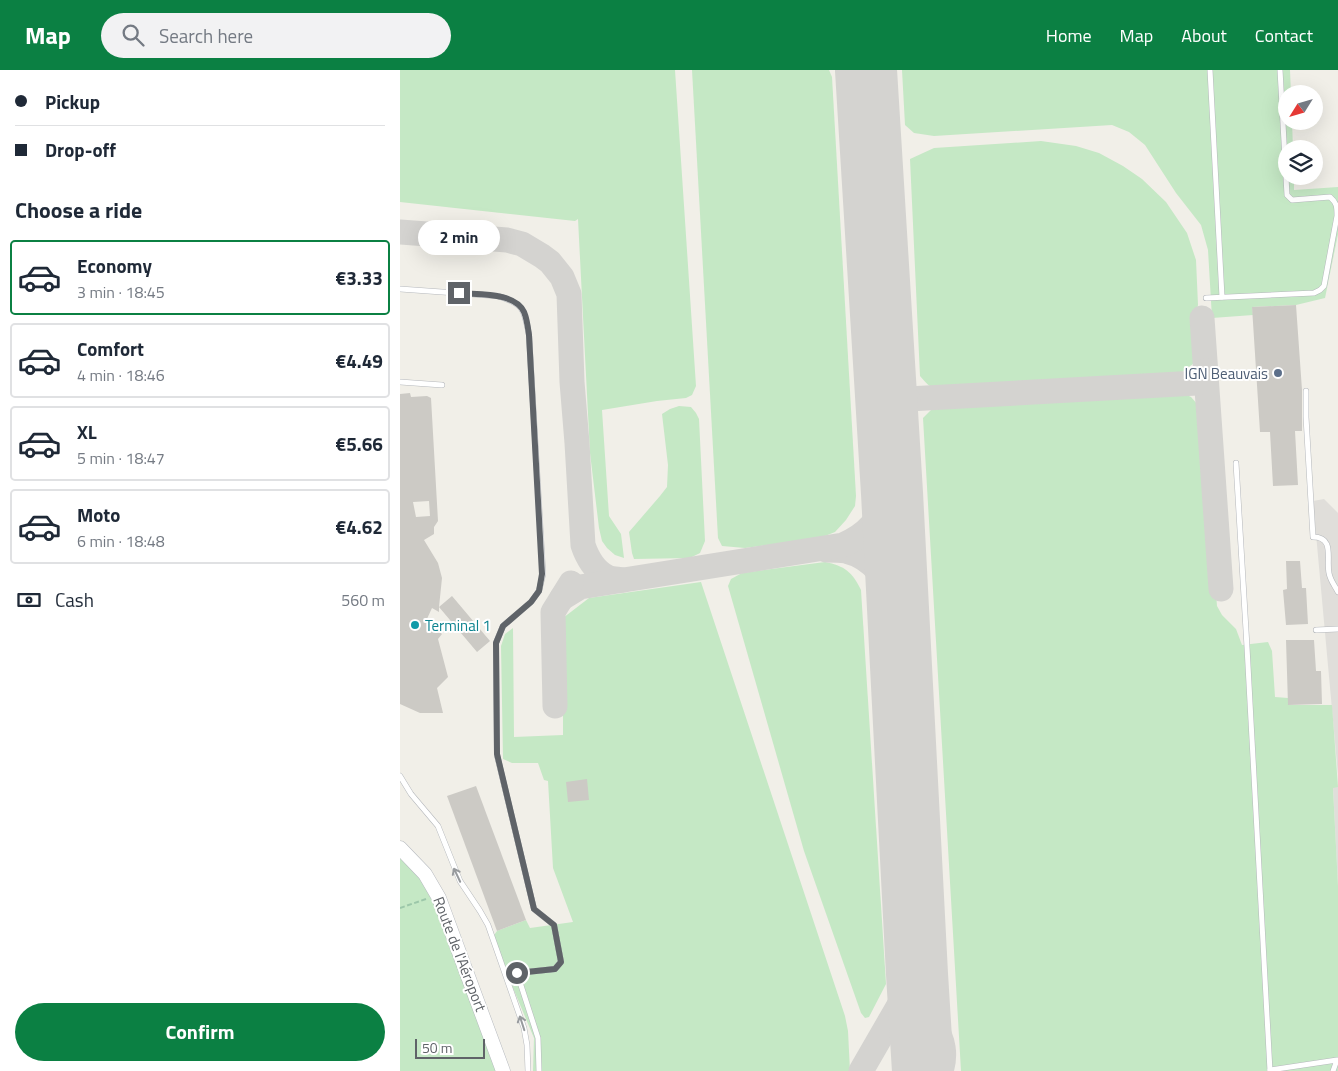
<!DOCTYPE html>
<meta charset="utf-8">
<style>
body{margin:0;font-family:"Titillium Web",sans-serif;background:#f2f2f3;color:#1f2937;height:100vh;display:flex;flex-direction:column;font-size:19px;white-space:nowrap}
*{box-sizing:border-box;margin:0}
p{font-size:16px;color:#747a83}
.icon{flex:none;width:28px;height:28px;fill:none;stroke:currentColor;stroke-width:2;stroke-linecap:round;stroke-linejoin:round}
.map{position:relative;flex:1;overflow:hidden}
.side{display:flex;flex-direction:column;background:#fff;width:400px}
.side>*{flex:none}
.top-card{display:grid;align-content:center;height:110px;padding:0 15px;background:#fff}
.needle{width:32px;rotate:233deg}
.buttons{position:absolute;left:878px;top:15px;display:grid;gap:10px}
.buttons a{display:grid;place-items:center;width:45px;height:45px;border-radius:50%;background:#fff;box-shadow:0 5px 20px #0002;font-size:25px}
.scale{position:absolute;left:15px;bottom:12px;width:70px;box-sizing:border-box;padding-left:5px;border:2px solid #5f6368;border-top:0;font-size:14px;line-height:18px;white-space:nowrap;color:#5f6368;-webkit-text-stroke:4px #fff;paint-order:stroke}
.end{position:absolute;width:22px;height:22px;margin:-11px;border:6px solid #5f6368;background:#fff;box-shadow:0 0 0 2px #fff}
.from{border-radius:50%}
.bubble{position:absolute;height:35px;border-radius:18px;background:#fff;box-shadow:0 5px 20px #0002;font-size:16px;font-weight:700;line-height:35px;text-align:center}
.top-card b{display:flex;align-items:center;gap:18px;height:48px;font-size:19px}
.top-card b+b{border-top:1px solid #e0e1e3}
.top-card i{width:12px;height:12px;background:#1f2937}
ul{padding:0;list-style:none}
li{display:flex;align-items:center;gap:15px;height:75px;margin:0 10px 8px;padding:0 5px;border:2px solid #e0e1e3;border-radius:5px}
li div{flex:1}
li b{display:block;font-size:19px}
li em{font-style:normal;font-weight:700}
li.on{border-color:#0b8043}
li>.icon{width:45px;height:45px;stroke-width:1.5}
h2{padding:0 15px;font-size:22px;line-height:60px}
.pay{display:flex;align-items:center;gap:12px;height:55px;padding:0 15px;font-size:19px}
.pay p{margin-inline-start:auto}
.action{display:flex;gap:10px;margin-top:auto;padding:10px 15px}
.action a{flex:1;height:58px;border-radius:30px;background:#0b8043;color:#fff;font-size:20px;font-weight:700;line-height:58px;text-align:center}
header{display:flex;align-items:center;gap:30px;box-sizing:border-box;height:70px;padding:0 25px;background:#0b8043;color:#fff}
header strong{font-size:24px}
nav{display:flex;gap:28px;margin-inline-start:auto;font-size:18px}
.search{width:350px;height:45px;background:#f2f2f3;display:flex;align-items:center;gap:12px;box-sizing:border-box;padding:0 18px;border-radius:28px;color:#747a83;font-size:19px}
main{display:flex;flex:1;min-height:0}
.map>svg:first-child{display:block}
.industrial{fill:#e0deda}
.green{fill:#c5e8c5}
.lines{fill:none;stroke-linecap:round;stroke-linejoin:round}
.taxiway{stroke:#d4d3d0;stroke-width:25}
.runway{stroke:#d4d3d0;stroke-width:62}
.building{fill:#cccac5;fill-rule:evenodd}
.lane-casing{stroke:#b5b8bc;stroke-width:6}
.secondary-casing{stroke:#b6babf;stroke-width:15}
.path{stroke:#9cc7a9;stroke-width:2;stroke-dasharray:5 2.5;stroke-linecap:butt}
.lane{stroke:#fff;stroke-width:5}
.secondary{stroke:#fff;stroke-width:14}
.oneway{stroke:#979a9d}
.route{stroke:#5f6368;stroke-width:6}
.service-dot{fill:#5c6f8a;stroke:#fff;stroke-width:2}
.culture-dot{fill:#0f9aa8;stroke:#fff;stroke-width:2}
.labels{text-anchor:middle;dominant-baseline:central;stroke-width:4;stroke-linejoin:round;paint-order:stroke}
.service-label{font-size:15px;fill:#4e5e75;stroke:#fff;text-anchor:end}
.culture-label{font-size:15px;fill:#0d838f;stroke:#fff;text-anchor:start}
.street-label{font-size:15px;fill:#5f6368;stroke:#fff}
</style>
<header>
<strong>Map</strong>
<div class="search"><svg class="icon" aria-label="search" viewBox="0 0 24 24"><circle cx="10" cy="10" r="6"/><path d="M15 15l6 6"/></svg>Search here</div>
<nav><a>Home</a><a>Map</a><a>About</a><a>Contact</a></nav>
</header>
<main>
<section class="side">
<div class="top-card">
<b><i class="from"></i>Pickup</b>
<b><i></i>Drop-off</b>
</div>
<h2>Choose a ride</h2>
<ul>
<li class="on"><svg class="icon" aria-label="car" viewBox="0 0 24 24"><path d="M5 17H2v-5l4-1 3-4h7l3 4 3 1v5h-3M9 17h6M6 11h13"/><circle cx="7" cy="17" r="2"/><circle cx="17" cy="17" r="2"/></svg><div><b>Economy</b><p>3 min · 18:45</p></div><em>€3.33</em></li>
<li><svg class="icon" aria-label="car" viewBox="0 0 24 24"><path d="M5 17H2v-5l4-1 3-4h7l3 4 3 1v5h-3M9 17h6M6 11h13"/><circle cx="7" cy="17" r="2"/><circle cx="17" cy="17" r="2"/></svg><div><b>Comfort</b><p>4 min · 18:46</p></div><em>€4.49</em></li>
<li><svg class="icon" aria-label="car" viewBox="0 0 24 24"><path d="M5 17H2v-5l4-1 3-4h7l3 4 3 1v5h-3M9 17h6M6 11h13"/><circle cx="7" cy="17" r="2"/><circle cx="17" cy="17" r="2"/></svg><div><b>XL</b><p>5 min · 18:47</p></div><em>€5.66</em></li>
<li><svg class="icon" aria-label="car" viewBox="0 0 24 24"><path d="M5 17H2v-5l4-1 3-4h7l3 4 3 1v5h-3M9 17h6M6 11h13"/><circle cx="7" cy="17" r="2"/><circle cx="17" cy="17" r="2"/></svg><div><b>Moto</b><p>6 min · 18:48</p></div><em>€4.62</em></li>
</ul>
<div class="pay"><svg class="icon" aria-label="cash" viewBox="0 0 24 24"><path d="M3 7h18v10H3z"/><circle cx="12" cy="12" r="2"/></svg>Cash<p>560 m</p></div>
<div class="action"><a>Confirm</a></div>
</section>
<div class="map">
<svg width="938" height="1001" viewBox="0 0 938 1001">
<rect width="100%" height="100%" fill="#f1efe8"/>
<g class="industrial">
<path d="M924,429L938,443V705L913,431Z"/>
<path d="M933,717H938V816Z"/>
</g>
<g class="green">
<path d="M0,0H275L296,316L292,325L286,328L257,331L202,340L209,446L221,464L224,488L215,485L207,478L202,471L199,458L190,383L178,149L175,151L0,132Z"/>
<path d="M292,0H429L432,7L456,426L455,436L446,450L435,462L420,468L345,478L322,476L318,468Z"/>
<path d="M502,0H890L891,24H886V51H892L893,79H886V106H894V120L938,117V164L925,228L896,235L852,237L853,245L812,248L808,180L801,155L776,123L745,75L729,62L712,55L534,66L514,63L505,55Z"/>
<path d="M641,71L676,76L699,83L723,96L742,109L766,132L787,163L796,190L798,235L795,249L797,291L782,302L761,307L554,320C536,319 532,321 520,306L510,89L534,78Z"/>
<path d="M757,322H781L791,327L799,336L806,390L817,536L822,545L836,559L842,575L868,572L872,581L875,627L888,628V635H932L938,717L933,718L938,816V1001H561L523,348L531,340L547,335Z"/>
<path d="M279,336L291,337L296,343L299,349L305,471L300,483L290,488L234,489L232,483L229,462L260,426L267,417L268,395L262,344L270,339Z"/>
<path d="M425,492C445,496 452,502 461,520L486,914L469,947L465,948L461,943L404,781L328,516L331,509L342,503Z"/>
<path d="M301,512L445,946L448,961L450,1001H133L134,968L92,868L97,861L126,850L130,858L173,852L153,798L148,711L144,710L138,693H112L103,689L101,576L105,564L113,558L114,667L163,665V548L189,528Z"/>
<path d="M0,786L21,808L40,844L98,1001H0Z"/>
</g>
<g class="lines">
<g class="taxiway">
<path d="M0,162L107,170L122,174L142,186L150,192L162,207L169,224L172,312L177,373L183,475C187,487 195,501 207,507C211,509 218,509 223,510"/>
<path d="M802,248L821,519"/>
<path d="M485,312C492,320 497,327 508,329L797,313L806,301"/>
<path d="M487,346C494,339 498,333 508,329"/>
<path d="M426,480C433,480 440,480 446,481C475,488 487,511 498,536"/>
<path d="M162,528L180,517L443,475C471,463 478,448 492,423"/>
<path d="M155,636L153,542L171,513"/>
<path d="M520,947C525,950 530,953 534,957C544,969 546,986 541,1001"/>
<path d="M461,1001L517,904"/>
</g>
<path class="runway" d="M466,0L492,423L517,904L523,1001"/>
</g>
<g class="building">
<path d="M896,235L902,320V361H895L898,415L873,416L870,362H860L852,237Z"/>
<path d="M10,323L11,327L27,326L31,328L38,451L34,457V464L24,470L38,493L42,508L39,537L52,526L90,571L77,582L39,537V542L32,538L26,551L42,564L38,569L48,607L37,618L43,643H20L0,634V324ZM29,431L30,446L16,447L13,432Z"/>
<path d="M886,491H900L902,518H906L908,554L886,555L883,520L887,519Z"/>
<path d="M886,570H914L916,601H921L922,634L888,635Z"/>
<path d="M187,709L189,730L168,732L166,712Z"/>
<path d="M76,716L126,850L97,861L47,726Z"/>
</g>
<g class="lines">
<defs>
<g id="lane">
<path d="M810,0L822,227"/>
<path d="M0,219L98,226C125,234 124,240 129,265L143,504L139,521L131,532L103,556L96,573L97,685L134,839L154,855L161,892L155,899L117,903L138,968L139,1001"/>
<path d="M806,228L914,223L920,220L924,216L937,146C937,137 937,133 930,127L892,130L887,125L880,0"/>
<path d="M0,312L42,315"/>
<path d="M906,321V347L913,467C935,467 926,489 929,503C930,510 935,516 938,522"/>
<path d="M836,393L847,577L870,1001"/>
<path d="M916,560L938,559"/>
<path d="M0,706L11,724L38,756L60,811L80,841L88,855L124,958L127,975L128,1001"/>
<path d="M870,1000L937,990L933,1001"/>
</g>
<path id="secondary" d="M0,778L25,804L39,828L103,1001"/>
</defs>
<use href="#lane" class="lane-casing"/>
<use href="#secondary" class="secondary-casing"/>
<path class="path" d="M0,838L26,829"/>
<use href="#lane" class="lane"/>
<use href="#secondary" class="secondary"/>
</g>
<defs><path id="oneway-shaft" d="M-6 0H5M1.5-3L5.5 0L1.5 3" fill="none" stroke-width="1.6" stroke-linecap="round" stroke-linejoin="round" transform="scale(1.25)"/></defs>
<g class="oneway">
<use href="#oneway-shaft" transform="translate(57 805) rotate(-115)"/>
<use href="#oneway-shaft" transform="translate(122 953) rotate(-108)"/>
</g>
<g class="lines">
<path class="route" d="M59,223C78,225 115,222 124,242C127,249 128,258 129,265L142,504L139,521L131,532L103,556L96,573L97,684L134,839L154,855L161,892L155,899L117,903"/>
</g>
<circle class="service-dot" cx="878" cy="303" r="5"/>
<circle class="culture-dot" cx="15" cy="555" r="5"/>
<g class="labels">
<g class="service-label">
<text x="868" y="303">IGN Beauvais</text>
</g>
<g class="culture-label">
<text x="25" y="555">Terminal 1</text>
</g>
<g class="street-label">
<text transform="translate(60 884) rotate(69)">Route de l'Aéroport</text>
</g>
</g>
</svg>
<div class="buttons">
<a><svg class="needle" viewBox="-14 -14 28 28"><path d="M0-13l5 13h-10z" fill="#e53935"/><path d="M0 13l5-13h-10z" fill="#747a83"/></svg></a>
<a><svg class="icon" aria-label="layers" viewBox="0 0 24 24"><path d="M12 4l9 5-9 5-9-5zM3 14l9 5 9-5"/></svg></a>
</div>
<div class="scale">50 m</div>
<i class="end from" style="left:117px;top:903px"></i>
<i class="end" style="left:59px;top:223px"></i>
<div class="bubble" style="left:18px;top:150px;width:82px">2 min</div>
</div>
</main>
